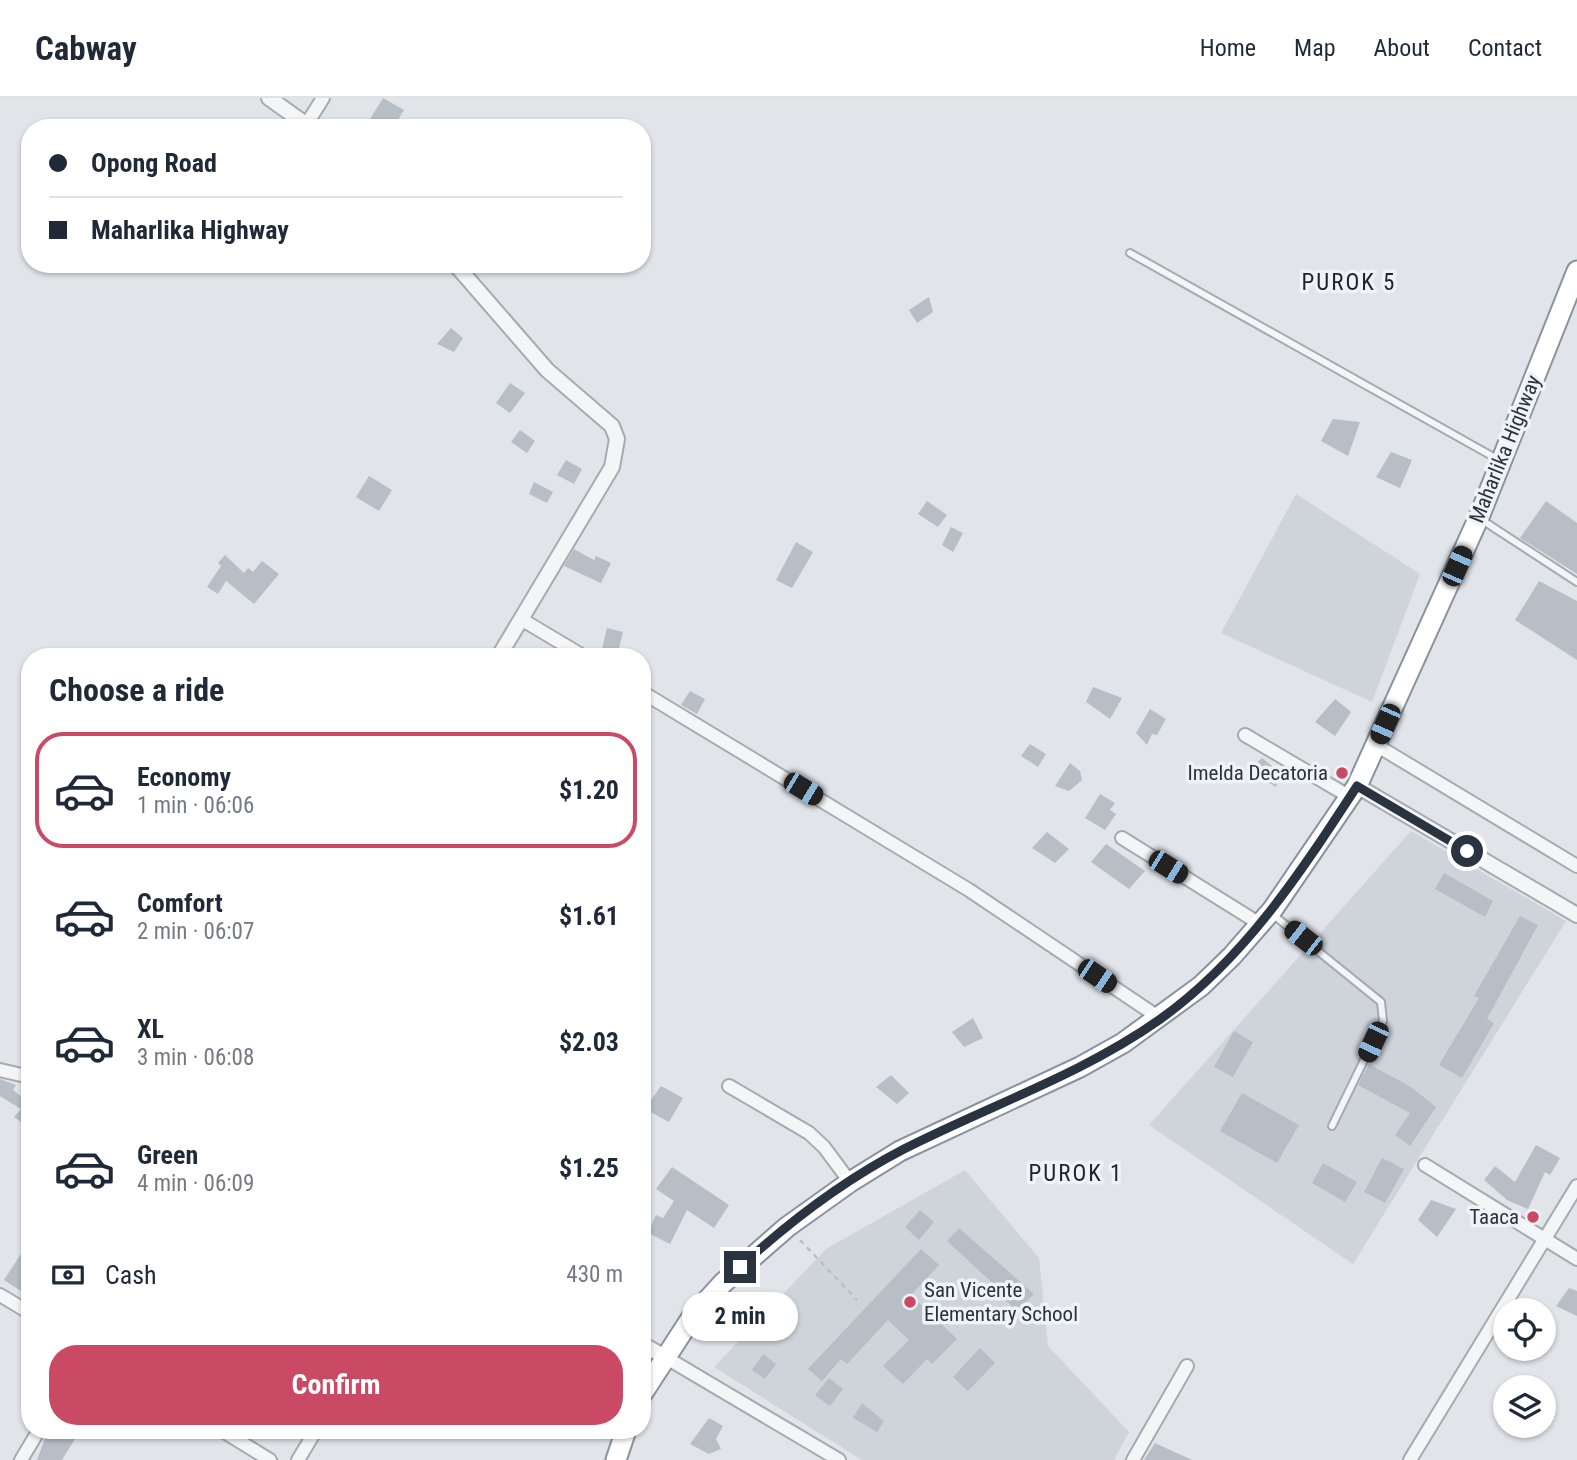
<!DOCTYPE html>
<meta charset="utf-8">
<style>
body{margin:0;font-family:"Roboto Condensed",sans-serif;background:#f2f2f3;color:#1f2937;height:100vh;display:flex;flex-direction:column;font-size:26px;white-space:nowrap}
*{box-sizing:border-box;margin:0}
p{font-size:23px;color:#747a83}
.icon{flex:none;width:38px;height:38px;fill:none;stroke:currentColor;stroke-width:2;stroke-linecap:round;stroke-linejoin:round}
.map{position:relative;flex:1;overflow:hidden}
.sheet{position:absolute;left:21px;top:550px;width:630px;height:791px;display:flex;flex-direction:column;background:#fff;border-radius:28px;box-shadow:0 2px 5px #0004}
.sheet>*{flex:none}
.guide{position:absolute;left:21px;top:21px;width:630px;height:154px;border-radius:28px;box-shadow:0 2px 5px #0004;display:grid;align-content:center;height:154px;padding:0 28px;background:#fff}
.controls{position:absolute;left:1493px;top:1200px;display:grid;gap:14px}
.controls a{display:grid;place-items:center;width:63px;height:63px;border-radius:50%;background:#fff;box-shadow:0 2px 5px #0004;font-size:35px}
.end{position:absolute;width:32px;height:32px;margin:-16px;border:9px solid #2a3340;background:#fff;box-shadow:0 0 0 4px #fff}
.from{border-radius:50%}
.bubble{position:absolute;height:49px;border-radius:24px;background:#fff;box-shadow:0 2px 5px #0004;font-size:23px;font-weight:700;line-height:49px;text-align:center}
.car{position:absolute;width:21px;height:42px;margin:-21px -10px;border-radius:9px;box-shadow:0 0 5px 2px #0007;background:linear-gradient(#222 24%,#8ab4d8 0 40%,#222 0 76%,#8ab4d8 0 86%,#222 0)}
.guide b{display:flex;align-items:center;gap:24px;height:66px;font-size:26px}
.guide b+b{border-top:2px solid #e0e1e3}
.guide i{width:18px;height:18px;background:#1f2937}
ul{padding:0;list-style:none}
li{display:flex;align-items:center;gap:21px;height:116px;margin:0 14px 10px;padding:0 14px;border:4px solid transparent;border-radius:28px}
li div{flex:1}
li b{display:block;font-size:26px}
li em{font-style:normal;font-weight:700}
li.current{border-color:#ca4a66}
li>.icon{width:63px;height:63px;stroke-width:1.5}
h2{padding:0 28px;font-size:32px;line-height:84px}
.pay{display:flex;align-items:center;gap:18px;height:77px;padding:0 28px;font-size:26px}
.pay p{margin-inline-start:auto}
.primary-button{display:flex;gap:14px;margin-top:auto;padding:14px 28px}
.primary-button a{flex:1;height:80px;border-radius:28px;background:#ca4a66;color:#fff;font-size:28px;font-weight:700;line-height:80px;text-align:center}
header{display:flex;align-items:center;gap:42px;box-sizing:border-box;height:98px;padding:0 35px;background:#fff;border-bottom:2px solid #e0e1e3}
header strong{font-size:33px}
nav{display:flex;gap:38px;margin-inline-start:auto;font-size:24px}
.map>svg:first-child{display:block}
.built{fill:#cfd4db}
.building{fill:#b8bec6}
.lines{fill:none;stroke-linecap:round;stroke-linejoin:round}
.service-casing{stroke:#a6abb3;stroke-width:10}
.minor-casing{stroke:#a6abb3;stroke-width:16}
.tertiary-casing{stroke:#a6abb3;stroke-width:18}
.trunk-casing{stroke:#88939f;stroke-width:23}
.path{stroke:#bbbfc4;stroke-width:2.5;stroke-dasharray:5 5;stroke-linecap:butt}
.service{stroke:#f3f5f7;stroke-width:6}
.minor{stroke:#f3f5f7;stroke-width:12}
.tertiary{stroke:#f3f5f7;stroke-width:14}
.trunk{stroke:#fff;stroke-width:19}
.route{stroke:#2a3340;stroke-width:9}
.poi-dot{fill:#ca4a66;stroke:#f0f3f6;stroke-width:2.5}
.labels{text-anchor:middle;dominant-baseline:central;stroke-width:7;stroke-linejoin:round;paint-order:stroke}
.street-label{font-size:21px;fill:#2a3340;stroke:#f0f3f6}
.poi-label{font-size:21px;fill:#2a3340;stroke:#f0f3f6;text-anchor:end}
.neighbourhood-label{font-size:23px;letter-spacing:2px;fill:#1c2431;stroke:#f0f3f6}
</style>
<header>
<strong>Cabway</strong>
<nav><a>Home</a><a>Map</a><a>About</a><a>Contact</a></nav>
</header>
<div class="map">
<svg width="1577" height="1362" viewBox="0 0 1577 1362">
<rect width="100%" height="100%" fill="#e1e4e9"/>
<g class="built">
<path d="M1296,396L1420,476L1372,604L1221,535Z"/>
<path d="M1411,733L1566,823L1353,1166L1149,1027Z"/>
<path d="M965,1072L1039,1160L1048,1248L1129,1334L1114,1362H862L714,1269L826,1151Z"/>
</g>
<g class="building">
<path d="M383,0L404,12L393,30H385L370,21Z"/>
<path d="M929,199L933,214L917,225L909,212Z"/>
<path d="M451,230L463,240L454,254L437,246Z"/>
<path d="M510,285L525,295L510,315L496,305Z"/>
<path d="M1333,321L1360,324L1348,358L1321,343Z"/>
<path d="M520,332L535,343L527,355L511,344Z"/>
<path d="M1391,354L1412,362L1400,390L1376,379Z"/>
<path d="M566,362L582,371L574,386L557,377Z"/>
<path d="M369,378L392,392L379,413L356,399Z"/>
<path d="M534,384L553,394L547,405L529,396Z"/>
<path d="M927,403L947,417L938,429L918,416Z"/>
<path d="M1546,403L1577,425V476L1520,440Z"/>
<path d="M951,429L963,435L953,454L942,447Z"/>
<path d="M796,444L813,454L792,490L776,482Z"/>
<path d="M574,451L594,462L596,458L611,465L601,485L564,468Z"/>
<path d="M225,457L244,475L248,470L253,474L262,463L279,476L254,506L226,483L218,496L207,489L221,468L218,465Z"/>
<path d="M1539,483L1577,503V562L1515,522Z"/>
<path d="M607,530L623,534L617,558L601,555Z"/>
<path d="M1093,589L1122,600L1110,621L1086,604Z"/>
<path d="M690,593L705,601L697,616L681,607Z"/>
<path d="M1335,601L1351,614L1335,638L1315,624Z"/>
<path d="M1150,611L1166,621L1157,637L1152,636L1147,647L1136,635Z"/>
<path d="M1030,646L1046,656L1038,669L1021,658Z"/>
<path d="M1262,660L1281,675L1276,689L1249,672Z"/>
<path d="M1070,665L1080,673L1082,682L1069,693L1055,688Z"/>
<path d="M1100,696L1115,705L1110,712L1116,716L1105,732L1085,720Z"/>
<path d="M1047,734L1069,751L1055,765L1032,750Z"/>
<path d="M1106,746L1145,773L1129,791L1091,764Z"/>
<path d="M1444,775L1493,803L1485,819L1435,791Z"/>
<path d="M1520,818L1538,827L1487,921L1494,925L1462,980L1439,967L1479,900L1474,898Z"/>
<path d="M973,920L983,940L964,949L952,934Z"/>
<path d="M1234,933L1253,944L1233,979L1214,969Z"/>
<path d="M1369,966L1411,989L1436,1009L1410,1048L1395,1037L1410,1015L1358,987Z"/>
<path d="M891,977L909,995L897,1006L876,989Z"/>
<path d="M0,981L16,987L13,992L27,1003L30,999V1030L14,1019L21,1011L0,998Z"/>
<path d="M661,988L683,1000L669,1024L645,1011Z"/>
<path d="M1242,995L1299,1027L1277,1065L1220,1033Z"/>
<path d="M1536,1047L1560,1060L1550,1077L1545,1074L1528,1111L1507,1102L1484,1082L1495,1068L1515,1084Z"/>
<path d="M1382,1060L1404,1071L1385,1105L1364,1094Z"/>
<path d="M1323,1065L1357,1084L1345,1104L1312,1085Z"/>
<path d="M672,1069L729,1107L714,1130L687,1112L670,1146L648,1135L656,1117L663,1120L674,1103L656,1091Z"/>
<path d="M1431,1102L1456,1111L1437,1139L1418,1122Z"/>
<path d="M920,1112L934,1124L919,1142L905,1129Z"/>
<path d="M959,1130L1034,1196L1017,1213L998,1195L1001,1193L947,1143Z"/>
<path d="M30,1142V1166L26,1174L30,1177V1187L24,1195L4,1182Z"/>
<path d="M921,1151L939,1167L911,1197L957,1241L932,1266L927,1261L903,1286L883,1268L909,1242L888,1222L847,1266L841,1261L822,1283L808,1271Z"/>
<path d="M1569,1190L1577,1193V1218L1556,1208Z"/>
<path d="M980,1250L995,1265L968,1293L953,1279Z"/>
<path d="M763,1256L776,1266L765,1281L752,1272Z"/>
<path d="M829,1280L843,1291L830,1308L815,1297Z"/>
<path d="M862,1305L884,1323L877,1334L853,1320Z"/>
<path d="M709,1320L723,1328L716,1341L721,1351L709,1356L690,1346Z"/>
<path d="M48,1332H71L78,1336L62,1362H37Z"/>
<path d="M1155,1345L1192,1362H1144Z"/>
</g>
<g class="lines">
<defs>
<g id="service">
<path d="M1130,155L1499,362"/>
<path d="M1482,422L1577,484"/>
<path d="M1271,815L1381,904L1383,923L1332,1028"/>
</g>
<g id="minor">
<path d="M306,27L323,0"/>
<path d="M521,521L583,558"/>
<path d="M642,594L969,792L1161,921"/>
<path d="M1245,637L1350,699"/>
<path d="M1376,647L1577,768"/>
<path d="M1122,740L1260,826"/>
<path d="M0,972L30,979"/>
<path d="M729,988L809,1035L824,1049L850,1084"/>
<path d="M1425,1067L1577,1161"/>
<path d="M0,1197L30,1215"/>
<path d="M665,1259L839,1362"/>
<path d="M221,1332L270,1362"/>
<path d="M21,1362L39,1332"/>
<path d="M298,1362L316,1332"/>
<path d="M1133,1362L1187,1268"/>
<path d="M1410,1362L1577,1088"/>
</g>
<g id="tertiary">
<path d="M269,0L311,30"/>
<path d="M455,166L547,272L612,328L617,341L612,369L499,558"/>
<path d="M1357,688L1577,817"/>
<path d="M642,1246L665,1259"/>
</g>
<g id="trunk">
<path d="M642,1296L692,1219L723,1185L787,1129L850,1084L900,1053L1080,969L1123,945L1201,888L1232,858L1273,811L1357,688L1479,419L1577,173"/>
<path d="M616,1362L626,1332"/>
</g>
</defs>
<use href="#service" class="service-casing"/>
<use href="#minor" class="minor-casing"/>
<use href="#tertiary" class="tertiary-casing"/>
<use href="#trunk" class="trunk-casing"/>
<path class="path" d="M800,1142L857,1202"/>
<use href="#service" class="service"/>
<use href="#minor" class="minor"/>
<use href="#tertiary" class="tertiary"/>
<use href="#trunk" class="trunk"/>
</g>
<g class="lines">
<path class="route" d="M740,1169C789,1124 844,1082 904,1051C988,1008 1081,977 1159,922C1244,862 1301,774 1357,688L1467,753"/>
</g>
<g class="poi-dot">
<circle cx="1342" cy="675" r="7"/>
<circle cx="1533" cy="1119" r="7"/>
<circle cx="910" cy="1204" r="7"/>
</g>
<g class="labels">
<g class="street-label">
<text transform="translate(1505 351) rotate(-68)">Maharlika Highway</text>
</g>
<g class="poi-label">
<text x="1328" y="675">Imelda Decatoria</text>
<text x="1519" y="1119">Taaca</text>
<text x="924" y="1192" text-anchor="start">San Vicente<tspan x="924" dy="24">Elementary School</tspan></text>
</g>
<g class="neighbourhood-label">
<text x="1349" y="184">PUROK 5</text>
<text x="1076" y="1075">PUROK 1</text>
</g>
</g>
</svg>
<div class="controls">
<a><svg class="icon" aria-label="locate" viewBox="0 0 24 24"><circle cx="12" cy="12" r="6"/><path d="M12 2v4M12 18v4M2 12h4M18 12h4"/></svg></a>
<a><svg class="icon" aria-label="layers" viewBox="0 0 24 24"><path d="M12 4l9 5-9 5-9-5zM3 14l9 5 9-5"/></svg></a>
</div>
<i class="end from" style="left:1467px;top:753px"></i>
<i class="end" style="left:740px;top:1169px"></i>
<div class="bubble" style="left:682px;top:1194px;width:116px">2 min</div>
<i class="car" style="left:1457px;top:468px;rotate:24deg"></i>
<i class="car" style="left:1385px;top:626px;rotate:204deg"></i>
<i class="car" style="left:803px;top:691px;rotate:121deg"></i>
<i class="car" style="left:1168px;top:769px;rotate:122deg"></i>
<i class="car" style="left:1303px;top:840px;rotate:308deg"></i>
<i class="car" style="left:1097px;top:878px;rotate:124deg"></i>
<i class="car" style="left:1373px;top:944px;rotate:205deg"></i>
<div class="guide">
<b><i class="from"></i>Opong Road</b>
<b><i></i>Maharlika Highway</b>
</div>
<section class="sheet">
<h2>Choose a ride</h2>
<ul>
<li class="current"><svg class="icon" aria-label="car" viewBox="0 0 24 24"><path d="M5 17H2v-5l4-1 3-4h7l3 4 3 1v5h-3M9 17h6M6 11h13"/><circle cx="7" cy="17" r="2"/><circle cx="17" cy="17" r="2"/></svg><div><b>Economy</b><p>1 min · 06:06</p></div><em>$1.20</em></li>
<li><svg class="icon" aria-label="car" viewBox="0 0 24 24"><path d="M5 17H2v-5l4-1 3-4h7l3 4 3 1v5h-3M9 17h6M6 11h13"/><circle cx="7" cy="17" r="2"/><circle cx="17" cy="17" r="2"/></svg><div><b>Comfort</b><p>2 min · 06:07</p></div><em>$1.61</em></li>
<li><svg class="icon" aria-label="car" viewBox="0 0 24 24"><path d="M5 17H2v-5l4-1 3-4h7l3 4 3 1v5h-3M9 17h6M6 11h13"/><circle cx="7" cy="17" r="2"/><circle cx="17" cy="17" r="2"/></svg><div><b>XL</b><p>3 min · 06:08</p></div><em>$2.03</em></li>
<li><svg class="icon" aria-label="car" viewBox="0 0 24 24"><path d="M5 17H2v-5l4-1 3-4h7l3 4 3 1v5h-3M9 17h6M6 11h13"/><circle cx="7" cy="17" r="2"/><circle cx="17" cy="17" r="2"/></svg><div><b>Green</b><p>4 min · 06:09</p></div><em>$1.25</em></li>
</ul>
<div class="pay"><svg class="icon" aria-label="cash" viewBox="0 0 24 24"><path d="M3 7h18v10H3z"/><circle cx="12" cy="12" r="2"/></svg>Cash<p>430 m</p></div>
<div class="primary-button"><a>Confirm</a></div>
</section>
</div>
